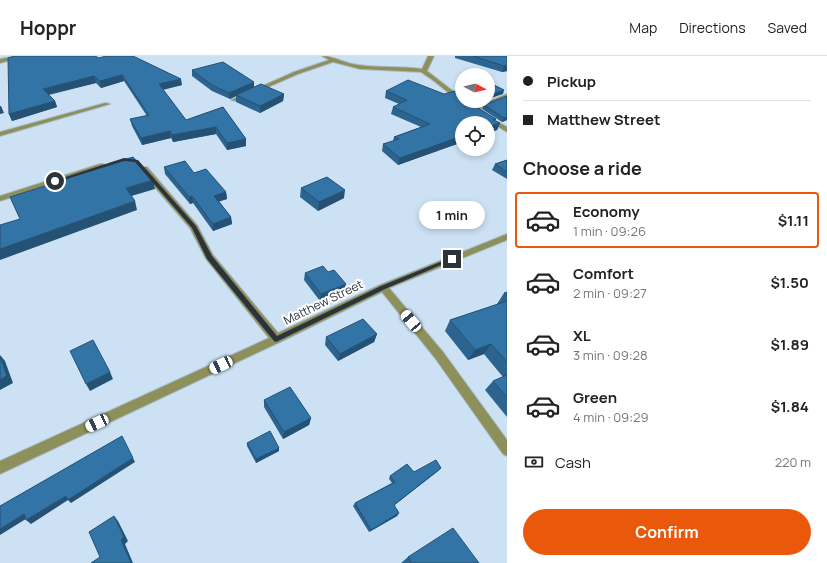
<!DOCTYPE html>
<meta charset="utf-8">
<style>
body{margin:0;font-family:Manrope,sans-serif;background:#f2f2f2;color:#222;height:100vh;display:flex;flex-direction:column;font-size:15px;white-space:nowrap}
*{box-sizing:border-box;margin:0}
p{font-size:13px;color:#767676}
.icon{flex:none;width:22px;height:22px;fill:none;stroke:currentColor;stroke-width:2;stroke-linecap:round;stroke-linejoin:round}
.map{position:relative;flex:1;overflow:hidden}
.details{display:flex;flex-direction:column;background:#fff;width:320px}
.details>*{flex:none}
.hud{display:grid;align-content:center;height:88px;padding:0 16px;background:#fff}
.needle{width:26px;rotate:97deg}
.fabs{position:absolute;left:455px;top:12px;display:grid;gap:8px}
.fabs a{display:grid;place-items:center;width:40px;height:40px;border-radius:50%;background:#fff;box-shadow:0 2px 6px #0003;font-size:20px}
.end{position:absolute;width:18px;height:18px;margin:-9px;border:5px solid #2b333b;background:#fff;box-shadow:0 0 0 2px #fff}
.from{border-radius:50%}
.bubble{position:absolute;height:28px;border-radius:14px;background:#fff;box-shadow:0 2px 6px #0003;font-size:13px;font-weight:700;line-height:28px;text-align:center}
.car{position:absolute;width:12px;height:24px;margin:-12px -6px;border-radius:5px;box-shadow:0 0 3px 1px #0007;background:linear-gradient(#fff 24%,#345 0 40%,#fff 0 76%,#345 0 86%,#fff 0)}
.hud b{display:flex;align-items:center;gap:14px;height:38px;font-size:15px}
.hud b+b{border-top:1px solid #e0e0e0}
.hud i{width:10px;height:10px;background:#222}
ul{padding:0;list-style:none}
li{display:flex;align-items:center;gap:12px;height:56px;margin:0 8px 6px;padding:0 8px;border:2px solid transparent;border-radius:4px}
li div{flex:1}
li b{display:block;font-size:15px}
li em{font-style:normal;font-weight:700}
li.on{border-color:#ea580c}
li>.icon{width:36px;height:36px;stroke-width:1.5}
h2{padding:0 16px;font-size:18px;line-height:48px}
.pay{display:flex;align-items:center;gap:10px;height:44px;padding:0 16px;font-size:15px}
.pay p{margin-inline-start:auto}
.button{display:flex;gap:8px;margin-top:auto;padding:8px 16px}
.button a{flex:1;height:46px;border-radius:24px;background:#ea580c;color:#fff;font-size:16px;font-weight:700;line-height:46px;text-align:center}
header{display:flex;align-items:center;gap:24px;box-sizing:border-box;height:56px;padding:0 20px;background:#fff;border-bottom:1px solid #e0e0e0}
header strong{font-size:19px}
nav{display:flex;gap:22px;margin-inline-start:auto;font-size:14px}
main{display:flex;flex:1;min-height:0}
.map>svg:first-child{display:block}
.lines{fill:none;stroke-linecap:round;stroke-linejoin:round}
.minor-casing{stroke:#acbece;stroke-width:2}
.minor{fill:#8e905b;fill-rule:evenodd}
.wall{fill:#2c648f}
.shaded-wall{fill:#245174}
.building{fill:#3374a6;stroke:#245174}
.route{fill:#2b333b}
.labels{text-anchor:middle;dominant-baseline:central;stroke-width:4;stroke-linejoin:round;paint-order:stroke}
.street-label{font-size:12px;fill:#2b333b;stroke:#fff}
</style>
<header>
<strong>Hoppr</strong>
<nav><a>Map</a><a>Directions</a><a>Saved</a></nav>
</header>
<main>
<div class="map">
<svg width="507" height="507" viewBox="0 0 507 507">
<rect width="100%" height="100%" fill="#cce1f3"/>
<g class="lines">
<defs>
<g id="minor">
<path d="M16,0H27L0,7V3Z"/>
<path d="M322,0C334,0 346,8 359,9C380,12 401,10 422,13L428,0H434L427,15L462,42V45H465L460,46L434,25L421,16L360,13L333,6L298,18L236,45L231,44L294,16L329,4Z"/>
<path d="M507,38V42L475,54L470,53Z"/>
<path d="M105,47L110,48L0,80V76Z"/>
<path d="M487,60L507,71V76L485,63V61Z"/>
<path d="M100,108H103L107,110L0,145V140Z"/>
<path d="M141,111H147L197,169L213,199L278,277L380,229L507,178V184L389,232L443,296L507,384V400L503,398L435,302L382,236L280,286L0,418V405L269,282L206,203L190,172L141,115Z"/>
</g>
</defs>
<use href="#minor" class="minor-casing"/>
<use href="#minor" class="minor"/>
</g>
<g class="wall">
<path d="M455,0H507V15L502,16L455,2Z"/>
<path d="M99,2L182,29L163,34L186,64L223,51L246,83V90L227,94L216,78L173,86L171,82L142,89L132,70L130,63L147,60L124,25L101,32L96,27L49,39L55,45L57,51L12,65L9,58Z"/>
<path d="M192,14L254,31L284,38L283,45L260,57L236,46V40L230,43L212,35L192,20Z"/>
<path d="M386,35L462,45H483L474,48L469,46L496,63L495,65L500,67L497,74L398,109L382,95L383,88L393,85L394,81L421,71L391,58L393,51L399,48L385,42Z"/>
<path d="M507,40V64L502,66L482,53L484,49Z"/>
<path d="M507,104V123L492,114L495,108Z"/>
<path d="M164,111L194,117L226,136L227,143L219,145L231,161L232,168L213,175L193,147L190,148L165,118Z"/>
<path d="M301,132L344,142L318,155L300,141Z"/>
<path d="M305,217L344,235L320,245L304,224Z"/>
<path d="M507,236V361L485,334L493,325L503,321L484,298L468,304L445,275L450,264L498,248H497L504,237Z"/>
<path d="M377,278L374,286L338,305L325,289L326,281Z"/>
<path d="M264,344L311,362L309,369L283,383L264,351Z"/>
<path d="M247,387L279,395L256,407L247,390Z"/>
<path d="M441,412L438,415L394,449L399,457L397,460L369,476L353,450L355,447L392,427L389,423L390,420L414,416Z"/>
<path d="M408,501L479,507H401Z"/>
</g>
<g class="shaded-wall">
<path d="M507,9V15L502,16L504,10Z"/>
<path d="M122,19L124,25L101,32L100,25Z"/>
<path d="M94,20L96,27L45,39L43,33Z"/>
<path d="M181,23L182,29L160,34L159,28Z"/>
<path d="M254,26V32L236,39V40L230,43L229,37Z"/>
<path d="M504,34L503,38L488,43V40Z"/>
<path d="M284,38L283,45L260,57V50Z"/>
<path d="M55,45L57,51L12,65L9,58Z"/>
<path d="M475,45H483L474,48Z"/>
<path d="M0,50H1L4,57L0,58Z"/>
<path d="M507,61V64L502,66L504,62Z"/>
<path d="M500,67L497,74L488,77V71Z"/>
<path d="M216,71V78L173,86L172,79Z"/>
<path d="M170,75L171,82L142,89L141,82Z"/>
<path d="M462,80V86L398,109L400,102Z"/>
<path d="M246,83V90L227,94V87Z"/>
<path d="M153,124L155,133L128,141L126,132Z"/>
<path d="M345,134L344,142L318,155L319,146Z"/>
<path d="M226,136L227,143L215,147L214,140Z"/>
<path d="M192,140L193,147L190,148L189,141Z"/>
<path d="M135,145L137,154L0,204V193Z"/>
<path d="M231,161L232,168L213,175V168Z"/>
<path d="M346,228L344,235L320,245L321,238Z"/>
<path d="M377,278L374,286L338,305L340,298Z"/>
<path d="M491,288L484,298L468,304L475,294Z"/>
<path d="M0,299L5,305L13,327L0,334Z"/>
<path d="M110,316L113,323L90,335L86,328Z"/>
<path d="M311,362L309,369L283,383L284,376Z"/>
<path d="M279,392V395L256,407V403Z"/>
<path d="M133,402L135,406L71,447L68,444L31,468L26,464L66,440Z"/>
<path d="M441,412L438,415L392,451L394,449Z"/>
<path d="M399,457L397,460L369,476L371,474Z"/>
<path d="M24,458L29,461L0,479V473Z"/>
<path d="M114,460L118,465L128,485L125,488L133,507H131L121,484Z"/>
</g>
<g class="building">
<path d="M15,0H95L99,2L106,0H133L181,23L159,28L186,64L223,51L246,83L227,87L216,71L172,79L170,75L141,82L130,63L149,59L122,19L100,25L94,20L43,33L55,45L9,58L8,2Z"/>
<path d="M473,0H507V9L504,10Z"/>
<path d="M223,6L254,26L229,37L212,29L192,14Z"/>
<path d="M408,24L444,38L455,35L462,41V45H468L473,49L496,63L493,64L500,67L488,71V67H462V80L400,102L383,88L399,83L394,81L430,68L393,51L407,44L386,35Z"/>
<path d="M261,28L284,38L260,50L236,39Z"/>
<path d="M494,29L504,34L488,40V31Z"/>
<path d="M507,40V61L504,62L484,49Z"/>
<path d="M133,101L153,124L126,132L135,145L0,193V169L20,163L10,141L70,122L69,121Z"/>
<path d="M507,104V116L495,108Z"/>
<path d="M185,105L194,117L206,113L226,136L214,140L231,161L213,168L192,140L189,141L164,111Z"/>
<path d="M327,121L345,134L319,146L301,132Z"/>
<path d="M323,210L328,216L334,214L346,228L321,238L305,217Z"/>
<path d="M507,236V240L504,237Z"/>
<path d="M507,245V306L491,288L475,294L450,264Z"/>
<path d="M363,263L377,278L340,298L326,281Z"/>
<path d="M93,284L110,316L86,328L70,295Z"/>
<path d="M0,300L7,320L0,324Z"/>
<path d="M507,319V341L493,325Z"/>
<path d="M290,331L311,362L284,376L264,344Z"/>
<path d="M270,375L279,392L256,403L247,387Z"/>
<path d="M122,380L133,402L68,444L66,440L26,464L24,458L0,473V450Z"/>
<path d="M436,404L441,412L394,449L399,457L371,474L355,447L395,426L390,420L407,408L414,416Z"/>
<path d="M114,460L124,481L121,484L131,507H91L100,501L89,476Z"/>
<path d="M453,472L479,507H412L408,501Z"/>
</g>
<path class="route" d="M124,102L138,104L196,170L212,200L277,280L381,230L450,202L455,203L385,233L276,286L274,285L207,203L192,172L135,106L124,105L57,126L53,125Z"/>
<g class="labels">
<g class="street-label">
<text transform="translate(323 246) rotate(-26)">Matthew Street</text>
</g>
</g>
</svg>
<div class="fabs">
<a><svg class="needle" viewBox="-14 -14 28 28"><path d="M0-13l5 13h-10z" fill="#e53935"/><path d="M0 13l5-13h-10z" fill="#767676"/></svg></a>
<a><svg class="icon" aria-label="locate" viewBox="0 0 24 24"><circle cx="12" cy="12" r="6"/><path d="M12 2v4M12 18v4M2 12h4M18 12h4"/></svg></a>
</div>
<i class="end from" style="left:55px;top:125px"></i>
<i class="end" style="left:452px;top:203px"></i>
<div class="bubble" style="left:419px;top:145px;width:66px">1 min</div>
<i class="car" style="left:411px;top:265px;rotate:320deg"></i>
<i class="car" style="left:221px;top:309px;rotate:245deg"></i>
<i class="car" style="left:97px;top:367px;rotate:245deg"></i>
</div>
<section class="details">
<div class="hud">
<b><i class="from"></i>Pickup</b>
<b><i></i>Matthew Street</b>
</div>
<h2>Choose a ride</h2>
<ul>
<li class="on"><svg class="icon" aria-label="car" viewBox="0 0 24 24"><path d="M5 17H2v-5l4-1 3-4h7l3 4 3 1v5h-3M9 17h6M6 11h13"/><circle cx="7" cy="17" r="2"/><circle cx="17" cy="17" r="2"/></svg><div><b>Economy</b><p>1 min · 09:26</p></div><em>$1.11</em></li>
<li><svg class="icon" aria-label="car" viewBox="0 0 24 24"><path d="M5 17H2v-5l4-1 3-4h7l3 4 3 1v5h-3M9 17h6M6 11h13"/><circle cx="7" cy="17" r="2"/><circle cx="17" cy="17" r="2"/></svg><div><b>Comfort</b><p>2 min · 09:27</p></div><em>$1.50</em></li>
<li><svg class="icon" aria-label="car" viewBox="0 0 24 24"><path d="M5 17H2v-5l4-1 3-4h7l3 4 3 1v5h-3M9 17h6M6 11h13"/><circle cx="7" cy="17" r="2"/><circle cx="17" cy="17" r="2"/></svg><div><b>XL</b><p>3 min · 09:28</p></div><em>$1.89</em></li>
<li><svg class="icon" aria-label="car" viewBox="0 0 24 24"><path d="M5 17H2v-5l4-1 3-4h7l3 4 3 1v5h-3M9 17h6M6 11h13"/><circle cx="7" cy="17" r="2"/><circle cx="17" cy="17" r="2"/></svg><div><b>Green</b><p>4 min · 09:29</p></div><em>$1.84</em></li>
</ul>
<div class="pay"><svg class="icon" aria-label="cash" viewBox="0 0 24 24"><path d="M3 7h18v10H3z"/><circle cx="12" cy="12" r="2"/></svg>Cash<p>220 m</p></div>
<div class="button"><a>Confirm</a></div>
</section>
</main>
